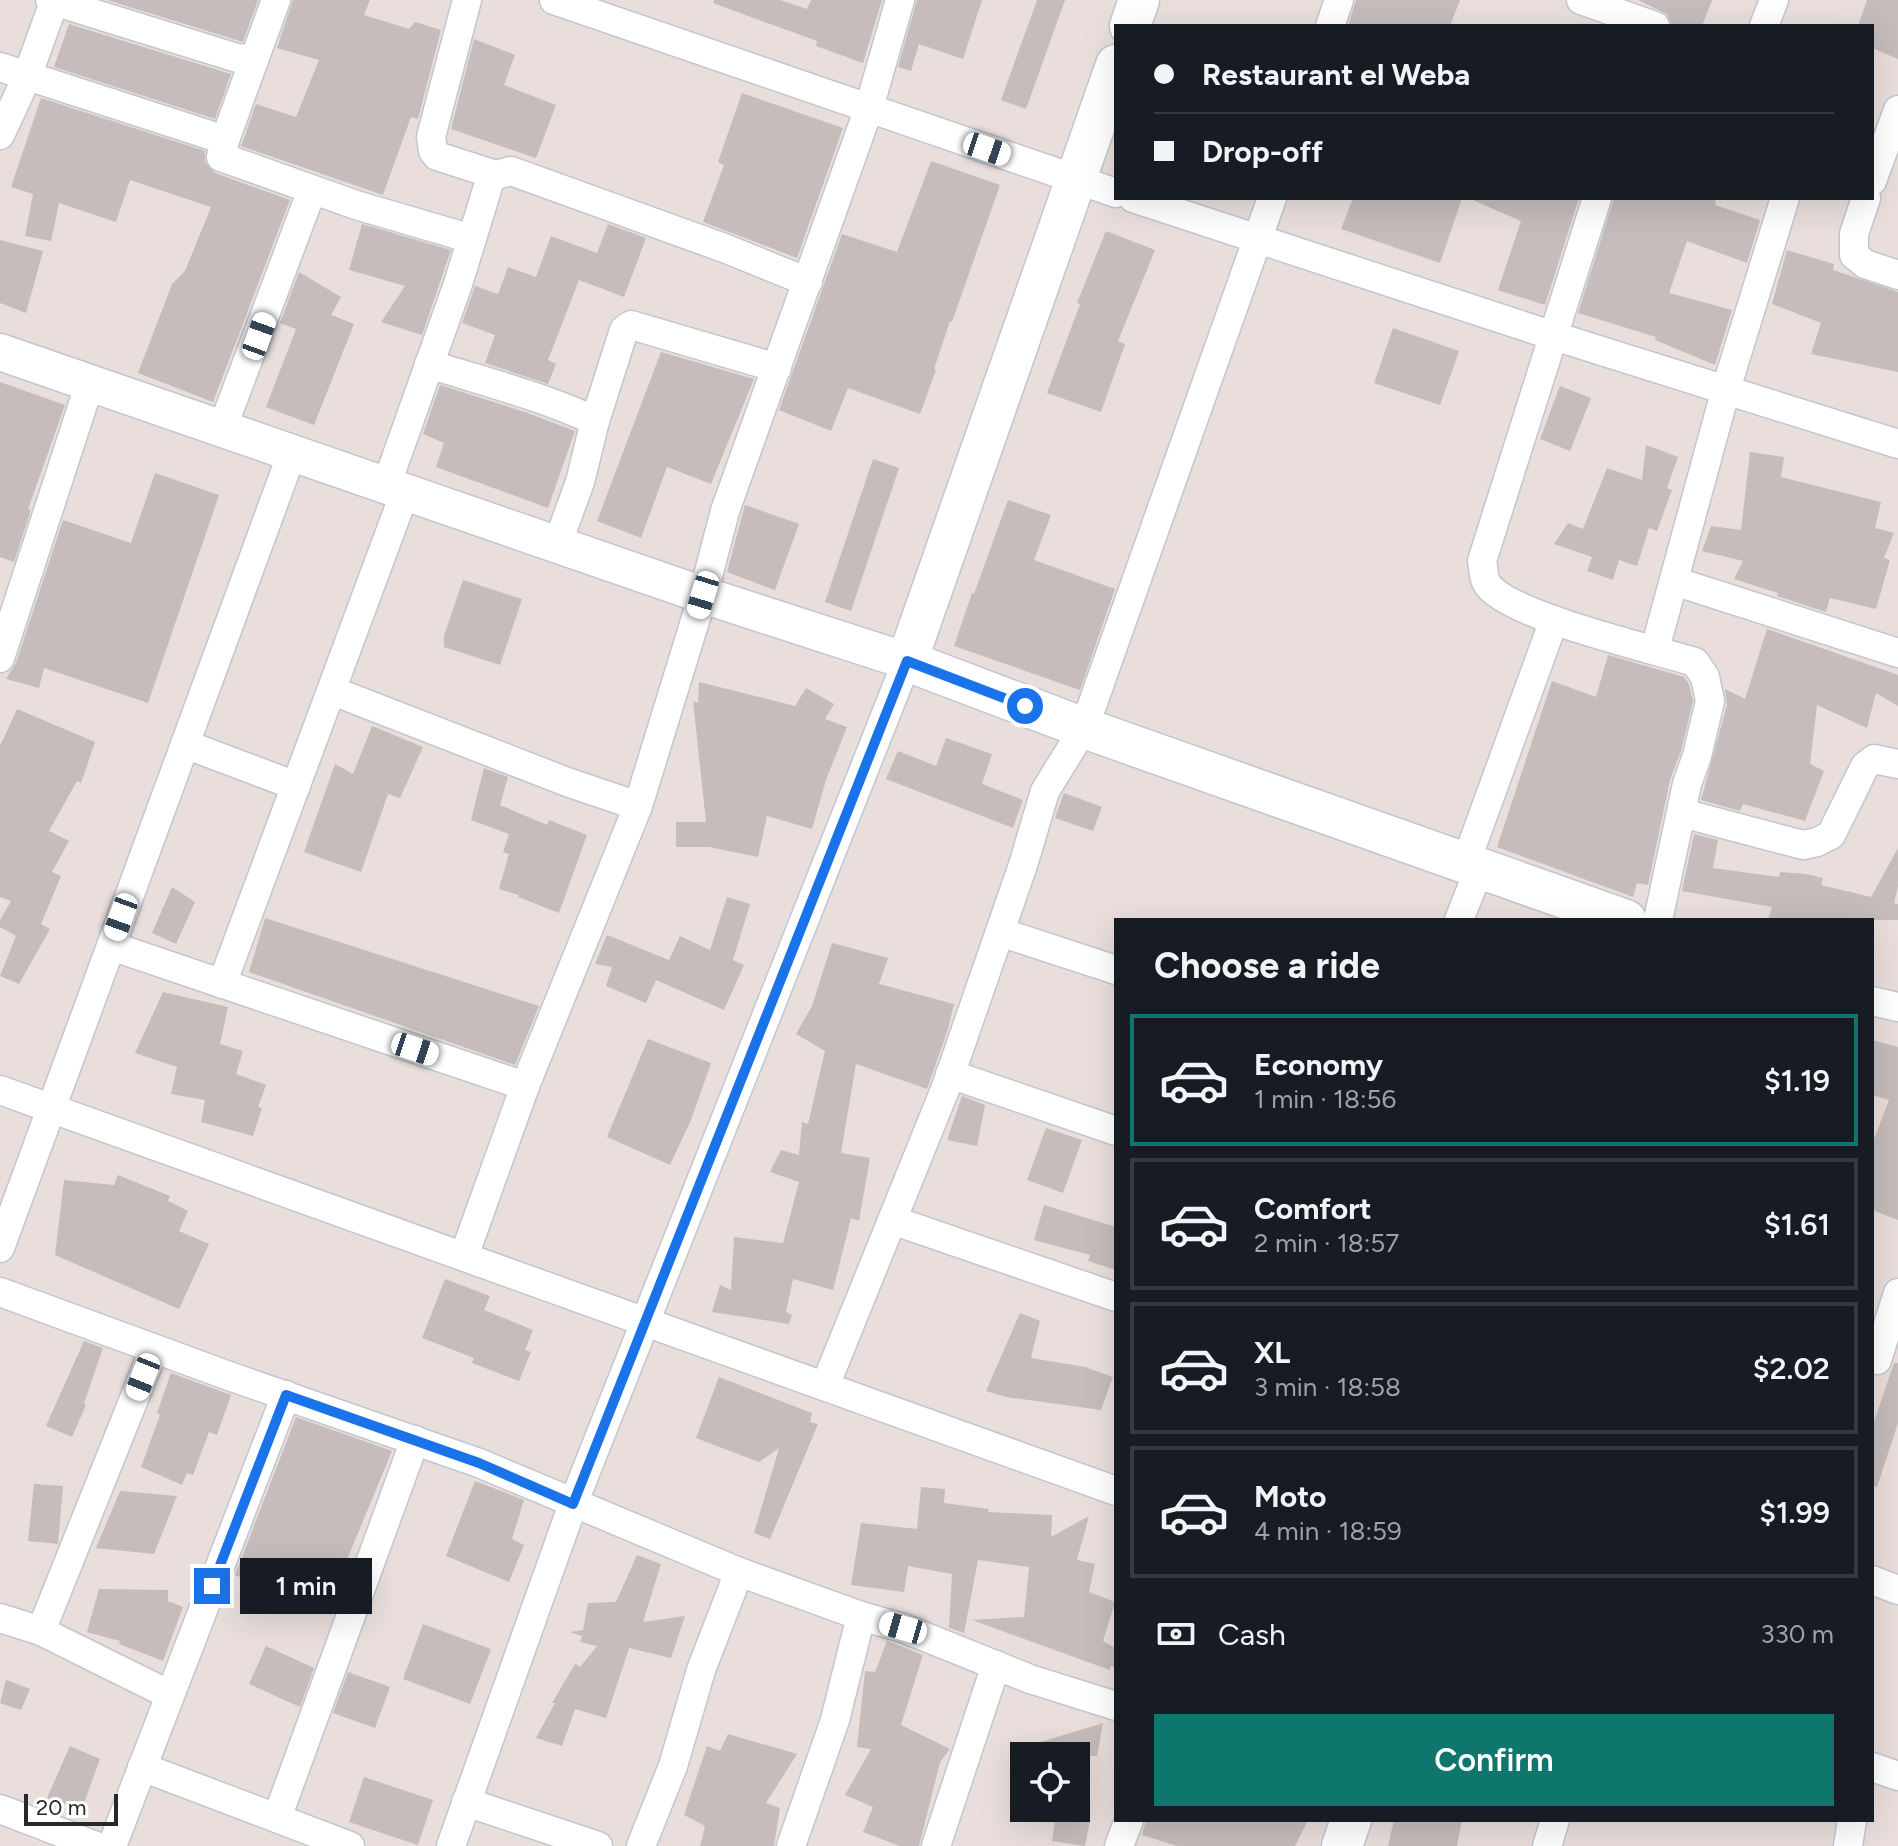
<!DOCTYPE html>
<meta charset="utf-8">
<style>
body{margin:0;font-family:Figtree,sans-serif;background:#20242c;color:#f1f3f6;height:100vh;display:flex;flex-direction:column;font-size:30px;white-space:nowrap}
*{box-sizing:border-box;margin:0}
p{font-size:26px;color:#9ea1a6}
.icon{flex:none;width:44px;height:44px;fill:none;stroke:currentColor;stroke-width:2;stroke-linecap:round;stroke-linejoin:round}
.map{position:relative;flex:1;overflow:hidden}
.drawer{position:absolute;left:1114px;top:918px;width:760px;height:904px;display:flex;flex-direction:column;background:#171b24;border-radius:0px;box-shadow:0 8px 32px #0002}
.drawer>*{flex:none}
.top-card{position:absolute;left:1114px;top:24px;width:760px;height:176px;border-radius:0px;box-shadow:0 8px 32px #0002;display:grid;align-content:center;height:176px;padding:0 40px;background:#171b24}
.controls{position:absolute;left:1010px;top:1742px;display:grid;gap:16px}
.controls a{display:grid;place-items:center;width:80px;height:80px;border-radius:0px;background:#171b24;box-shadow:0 8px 32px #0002;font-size:40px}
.scale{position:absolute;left:24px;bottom:20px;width:94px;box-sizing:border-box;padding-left:8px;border:4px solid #282828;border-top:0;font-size:22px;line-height:28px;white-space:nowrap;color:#282828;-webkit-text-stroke:6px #fff;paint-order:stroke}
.end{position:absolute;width:36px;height:36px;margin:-18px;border:10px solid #1a73e8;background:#fff;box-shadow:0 0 0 4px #fff}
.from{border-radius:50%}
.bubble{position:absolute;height:56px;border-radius:0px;background:#171b24;box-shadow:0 8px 32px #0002;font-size:26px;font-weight:600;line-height:56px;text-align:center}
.car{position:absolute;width:24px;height:48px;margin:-24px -12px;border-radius:10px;box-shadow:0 0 6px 2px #0007;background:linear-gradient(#fff 24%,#345 0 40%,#fff 0 76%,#345 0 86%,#fff 0)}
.top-card b{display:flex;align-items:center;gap:28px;height:76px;font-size:30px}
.top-card b+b{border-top:2px solid #363941}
.top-card i{width:20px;height:20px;background:#f1f3f6}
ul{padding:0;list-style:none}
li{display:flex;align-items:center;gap:24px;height:132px;margin:0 16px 12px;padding:0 24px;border:4px solid #363941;border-radius:0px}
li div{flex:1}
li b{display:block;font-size:30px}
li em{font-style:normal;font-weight:600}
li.selected{border-color:#0f766e}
li>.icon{width:72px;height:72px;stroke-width:1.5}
h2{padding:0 40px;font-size:36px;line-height:96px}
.pay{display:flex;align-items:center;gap:20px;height:88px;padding:0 40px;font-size:30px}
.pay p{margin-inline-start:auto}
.action{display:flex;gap:16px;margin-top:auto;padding:16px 40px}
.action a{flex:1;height:92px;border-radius:0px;background:#0f766e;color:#fff;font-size:32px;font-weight:600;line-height:92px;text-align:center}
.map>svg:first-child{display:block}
.building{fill:#c5bcbb}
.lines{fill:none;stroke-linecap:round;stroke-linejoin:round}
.minor-casing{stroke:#c0c7ce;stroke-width:31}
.tertiary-casing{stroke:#c0c7ce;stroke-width:39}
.secondary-casing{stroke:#c0c7ce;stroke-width:43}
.minor{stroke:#fff;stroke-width:28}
.tertiary{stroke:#fff;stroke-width:36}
.secondary{stroke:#fff;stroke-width:40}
.route{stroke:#1a73e8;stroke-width:10}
</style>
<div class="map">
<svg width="1898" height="1846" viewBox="0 0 1898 1846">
<rect width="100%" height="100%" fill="#e9dedb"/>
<g class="building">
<path d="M107,0H258L243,42Z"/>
<path d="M293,0H370L364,15L409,29L415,22L441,30L418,119L411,117L383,195L241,146L256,104L296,117L319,60L277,48Z"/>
<path d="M714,0H780L807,9L811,0H882L863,63L816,46L817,41L713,3Z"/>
<path d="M917,0H982L963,59L919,44L911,71L898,67Z"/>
<path d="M1037,0H1065L1026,109L1001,100Z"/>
<path d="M1356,0H1460L1450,26H1348Z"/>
<path d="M1638,0H1712L1702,26H1672L1667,14Z"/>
<path d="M1867,0H1898V59L1872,48V26H1858Z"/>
<path d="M69,24L231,74L215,119L54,67Z"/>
<path d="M474,39L515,55L504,85L556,105L536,158L451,129Z"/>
<path d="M742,93L843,128L797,258L703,222L724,165L718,162Z"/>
<path d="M41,98L205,151V162L215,173L290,200L213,402L138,373L172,284L185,271L211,207L130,180L116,222L59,203L51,241L25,236L33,194L11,187Z"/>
<path d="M931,161L1000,185L952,322L950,321L934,369L936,370L920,414L848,388L831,431L779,410L842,234L897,252Z"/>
<path d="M1353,198H1462L1440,263L1341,229Z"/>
<path d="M1468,198H1579L1545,305L1498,290L1521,221Z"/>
<path d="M1614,198H1716L1715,205L1760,220L1747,263L1687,241L1669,293L1732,310L1715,365L1655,340L1656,337L1578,313Z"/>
<path d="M362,224L451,250L422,335L381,322L405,286L349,270Z"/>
<path d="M608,224L646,238L624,297L579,280L548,360L556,364L548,384L485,363L495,335L462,323L475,286L498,294L508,267L536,277L551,236L597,253Z"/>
<path d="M1106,231L1155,250L1118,341L1125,344L1101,412L1047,393L1080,304L1077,303Z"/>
<path d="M0,240L43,251L26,313L0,303Z"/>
<path d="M1787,250L1834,264L1833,270L1898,292V372L1811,354L1821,323L1772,304Z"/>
<path d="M299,272L341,297L331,315L354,324L314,425L266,407L296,329L280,323Z"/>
<path d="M1393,328L1459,351L1440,405L1374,383Z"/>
<path d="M661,352L754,379L711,484L667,467L641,538L597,521Z"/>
<path d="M0,382L65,405L28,509L31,510L14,562L0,557Z"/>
<path d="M440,385L528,413L575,431L548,508L436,467L444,443L423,434Z"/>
<path d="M1560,386L1591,398L1570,451L1540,439Z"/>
<path d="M1646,445L1678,457L1667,488L1672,490L1657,531L1649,528L1637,566L1619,560L1613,580L1587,571L1592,557L1554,544L1568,523L1583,529L1607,468L1642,480Z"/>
<path d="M1750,452L1784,457L1781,477L1881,502L1875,528L1894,533L1884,558L1890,560L1876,609L1830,598L1826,612L1777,596L1778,593L1734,579L1743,561L1702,551L1711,526L1741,530Z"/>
<path d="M873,459L899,468L851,611L825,602Z"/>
<path d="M155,473L219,495L148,703L44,668L39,688L6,679L16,663L63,520L131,543Z"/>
<path d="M1008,500L1051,515L1034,560L1115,589L1080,690L954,646L972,593L974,594Z"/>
<path d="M745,505L799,524L775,590L727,572Z"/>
<path d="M463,580L522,599L500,665L444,647V636Z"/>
<path d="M1767,629L1898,675V706L1876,693L1867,728L1817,705L1810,764L1824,771L1805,821L1743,804L1740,811L1701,800L1727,705L1725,689L1745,699Z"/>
<path d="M1608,655L1684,677L1689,684L1693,701L1681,751L1670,780L1648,885L1637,883L1633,897L1497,847L1552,681L1596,697Z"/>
<path d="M699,682L795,706L806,688L834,704L825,719L847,727L826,780L812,829L767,816L758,857L709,847H676V822H706L693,701L698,703Z"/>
<path d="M17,709L95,742L81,783L77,781L49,831L69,841L52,872L61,876L41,924L50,929L19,984L0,976L16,936L0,927V920L11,901L0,897V746Z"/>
<path d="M372,726L423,747L400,798L388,794L361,872L304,852L335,764L353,774Z"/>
<path d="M946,738L992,754L982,784L1023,800L1013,828L886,779L898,751L936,766Z"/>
<path d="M484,768L508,777L500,805L547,825L549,820L587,835L559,913L518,897L519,895L499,889L509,854L503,852L509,834L471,820Z"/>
<path d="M1064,793L1102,807L1093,831L1055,818Z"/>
<path d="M1694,834L1718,840L1713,868L1779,877L1780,872L1806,874L1823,878L1821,885L1871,897L1898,848V886L1894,903L1898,904V920H1768L1772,907L1682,891Z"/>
<path d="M172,887L195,902L176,944L152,933Z"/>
<path d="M727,897L750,904L733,960L744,965L724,1010L656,980L646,1003L606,986L612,967L595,964L607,935L669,960L680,936L710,950Z"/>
<path d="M265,918L539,1006L515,1065L249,972Z"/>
<path d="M832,943L888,958L879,984L954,1004L948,1029L927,1089L856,1064L841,1153L870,1158L859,1221L851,1218L833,1290L793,1279L786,1312L792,1315L789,1324L712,1312L720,1285L731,1290L734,1237L783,1243L799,1182L770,1172L781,1150L799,1155L802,1122L808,1124L825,1051L796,1034L812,1006Z"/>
<path d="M163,992L228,1007L220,1044L243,1051L236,1074L266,1085L258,1107L262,1108L253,1136L201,1122L205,1100L171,1094L177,1067L135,1053Z"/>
<path d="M648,1039L711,1063L691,1120L670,1165L607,1137Z"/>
<path d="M1872,1040L1898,1047V1220L1872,1210V1144L1889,1100L1872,1095Z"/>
<path d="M962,1096L985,1105L977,1146L947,1140Z"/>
<path d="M1046,1128L1082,1140L1063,1193L1027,1180Z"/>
<path d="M118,1175L170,1196L168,1201L188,1211L179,1231L209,1244L179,1309L55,1255L64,1180L114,1185Z"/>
<path d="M1044,1205L1116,1227V1270L1088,1261L1090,1255L1034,1240Z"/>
<path d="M445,1279L490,1296L484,1310L533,1330L525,1350L531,1352L519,1381L472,1363L474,1358L422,1338Z"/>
<path d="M1020,1313L1040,1321L1031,1358L1085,1367L1113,1377L1101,1410L1006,1397L986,1391Z"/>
<path d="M84,1341L103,1348L84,1403L86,1405L72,1437L46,1426Z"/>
<path d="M1894,1363H1898V1423L1877,1487L1872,1486V1428Z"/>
<path d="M171,1373L231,1395L217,1435L209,1432L193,1475L187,1473L182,1485L141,1467L160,1415L157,1413Z"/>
<path d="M719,1377L812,1413L810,1422L818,1424L770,1539L754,1533L779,1448L759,1462L696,1438Z"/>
<path d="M296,1417L392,1451L341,1574L346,1576L331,1615L235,1575Z"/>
<path d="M475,1481L524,1500L512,1539L524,1545L509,1582L446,1556Z"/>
<path d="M34,1484L63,1486L58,1544L28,1541Z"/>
<path d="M921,1487L945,1489L944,1503L989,1509L988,1512L1052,1515L1051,1537L1089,1516L1077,1560L1095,1564L1089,1592L1115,1602L1103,1641L1116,1648V1667L1111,1666L1110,1670L972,1620L1024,1617L1029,1567L978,1560L964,1633L949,1628L952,1574L908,1566L904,1592L851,1585L861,1523L917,1529Z"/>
<path d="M120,1491L177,1496L154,1554L96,1548Z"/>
<path d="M637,1555L661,1564L643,1622L685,1616L671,1658L629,1648L606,1718L575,1709L562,1746L536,1738L555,1703H552L575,1664L580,1667L597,1646L580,1642L582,1636L570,1632L583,1630L588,1603L616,1602Z"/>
<path d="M99,1589L168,1590V1601L183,1607L163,1661L119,1644L120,1641L87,1632Z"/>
<path d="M423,1624L491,1649L470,1704L403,1679Z"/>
<path d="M887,1641L923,1655L901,1725L950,1749L940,1762L919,1846H900L863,1832L873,1807L845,1795L871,1749L857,1747L865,1671L875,1672Z"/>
<path d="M266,1646L314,1668L300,1707L249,1684Z"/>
<path d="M348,1672L390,1687L375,1728L333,1713Z"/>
<path d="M6,1680L30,1689L21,1710L0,1703Z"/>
<path d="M1103,1723L1097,1756H1015L1014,1750Z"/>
<path d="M728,1734L797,1754L766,1803L780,1808L774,1846H700L705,1826L684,1815L707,1746L720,1751Z"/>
<path d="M70,1746L100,1759L82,1809L47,1798Z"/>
<path d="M364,1777L433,1800L418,1845L349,1822Z"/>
<path d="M1056,1812L1090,1821L1085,1846L1052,1841Z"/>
<path d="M1146,1820H1308L1295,1846H1177L1142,1835Z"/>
<path d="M1394,1820H1462L1457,1846H1388Z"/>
</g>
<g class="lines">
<defs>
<g id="minor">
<path d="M50,0L237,58L254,60L276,0"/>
<path d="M554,0L1116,193"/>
<path d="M1581,0L1655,26"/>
<path d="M1330,26L1339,0"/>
<path d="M1764,26L1774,0"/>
<path d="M0,67L225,140L221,157L356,205L472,239"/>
<path d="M0,135L27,77L54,2"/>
<path d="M225,140L254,60"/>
<path d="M496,175L511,171L724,248L808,282"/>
<path d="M1872,181L1898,110"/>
<path d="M1133,198L1554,336L1898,444"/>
<path d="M1597,198L1482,561C1484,569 1483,579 1488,585C1510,616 1653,649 1695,662L1705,677L1710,701L1697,756L1687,784L1658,920"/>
<path d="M1866,198L1854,234V255L1865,264L1898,275"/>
<path d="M429,364C485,382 542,396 595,421L624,330L631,325L777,368"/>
<path d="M222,429L312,190"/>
<path d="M386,486L458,284L490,180L496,175L437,156L433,151L431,137L467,0"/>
<path d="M557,545L580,482L595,421"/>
<path d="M1674,581L1898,653"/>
<path d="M1655,649L1726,389L1785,198"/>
<path d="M0,658L90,383"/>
<path d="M333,691L567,782L638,806"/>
<path d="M185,744L296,786"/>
<path d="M1682,813L1803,845L1817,842L1831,835L1865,766L1874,759L1898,764"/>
<path d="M1466,862L1554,620"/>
<path d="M1459,920L1480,867"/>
<path d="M1000,932L1116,970"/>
<path d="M111,946L525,1086"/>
<path d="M222,984L405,492"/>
<path d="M1872,1001L1898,1007"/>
<path d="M950,1074L1116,1131"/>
<path d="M0,1090L1116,1491"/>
<path d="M892,1220L1116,1297"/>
<path d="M0,1248L292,453"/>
<path d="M464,1256L525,1086L638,806L703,595L725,511L869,108L900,0"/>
<path d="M0,1292L229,1376L479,1463L739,1572L861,1616L903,1628L1030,1679L1116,1706"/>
<path d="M1877,1360L1898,1293"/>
<path d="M825,1386L946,1087L1023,865L1045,791L1084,728L1272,198"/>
<path d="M1872,1580L1898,1590"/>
<path d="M0,1618L41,1631L170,1695"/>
<path d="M41,1631L154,1349"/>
<path d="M142,1767L350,1846"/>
<path d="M1872,1767L1898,1776"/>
<path d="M466,1802L598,1846"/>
<path d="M0,1809L96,1846"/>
<path d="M277,1818L415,1440"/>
<path d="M112,1846L286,1395"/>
<path d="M451,1846L573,1504L907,661"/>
<path d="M641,1846L673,1766L701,1670L739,1572"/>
<path d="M791,1846L835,1720L861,1616"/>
<path d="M936,1846L996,1665"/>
<path d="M1119,1846L1129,1820"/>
<path d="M1547,1846L1555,1820"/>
<path d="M1848,1846L1852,1820"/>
</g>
<path id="tertiary" d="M0,352L703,595L907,661"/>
<g id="secondary">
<path d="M1130,26L1139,0"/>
<path d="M1116,65L907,661L1084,728L1626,920"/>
<path d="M1342,1846L1351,1820"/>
</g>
</defs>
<use href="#minor" class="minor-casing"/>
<use href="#tertiary" class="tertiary-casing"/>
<use href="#secondary" class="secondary-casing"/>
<use href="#minor" class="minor"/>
<use href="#tertiary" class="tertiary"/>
<use href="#secondary" class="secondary"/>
</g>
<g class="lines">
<path class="route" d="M212,1586L286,1395L479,1463L573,1504L907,661L1025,706"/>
</g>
</svg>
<div class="controls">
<a><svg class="icon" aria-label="locate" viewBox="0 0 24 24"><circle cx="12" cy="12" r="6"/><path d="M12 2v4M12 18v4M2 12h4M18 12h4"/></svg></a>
</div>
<div class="scale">20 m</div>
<i class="end from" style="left:1025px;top:706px"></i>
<i class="end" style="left:212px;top:1586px"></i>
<div class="bubble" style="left:240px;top:1558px;width:132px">1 min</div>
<i class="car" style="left:987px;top:149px;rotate:109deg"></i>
<i class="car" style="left:259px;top:336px;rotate:20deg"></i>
<i class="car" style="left:703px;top:595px;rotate:197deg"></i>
<i class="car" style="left:121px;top:917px;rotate:200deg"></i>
<i class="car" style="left:415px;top:1049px;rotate:108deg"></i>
<i class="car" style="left:143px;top:1377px;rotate:202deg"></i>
<i class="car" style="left:903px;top:1628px;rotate:286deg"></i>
<div class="top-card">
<b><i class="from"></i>Restaurant el Weba</b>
<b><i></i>Drop-off</b>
</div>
<section class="drawer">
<h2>Choose a ride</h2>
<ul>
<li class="selected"><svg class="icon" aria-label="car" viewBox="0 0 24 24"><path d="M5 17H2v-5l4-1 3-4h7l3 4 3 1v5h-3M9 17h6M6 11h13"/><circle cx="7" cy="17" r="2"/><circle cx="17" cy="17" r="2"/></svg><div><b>Economy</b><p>1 min · 18:56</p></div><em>$1.19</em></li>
<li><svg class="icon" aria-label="car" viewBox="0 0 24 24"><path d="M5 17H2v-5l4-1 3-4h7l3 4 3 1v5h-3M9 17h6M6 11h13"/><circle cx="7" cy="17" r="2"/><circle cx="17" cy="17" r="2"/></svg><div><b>Comfort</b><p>2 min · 18:57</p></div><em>$1.61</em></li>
<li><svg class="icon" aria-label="car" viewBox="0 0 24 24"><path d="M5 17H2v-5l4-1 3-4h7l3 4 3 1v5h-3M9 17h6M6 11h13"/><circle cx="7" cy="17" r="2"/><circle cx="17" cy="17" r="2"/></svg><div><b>XL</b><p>3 min · 18:58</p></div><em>$2.02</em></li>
<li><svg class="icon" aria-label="car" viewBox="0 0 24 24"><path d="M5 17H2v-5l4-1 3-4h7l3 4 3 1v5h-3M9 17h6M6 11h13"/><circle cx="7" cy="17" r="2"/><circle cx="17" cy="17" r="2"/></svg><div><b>Moto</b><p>4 min · 18:59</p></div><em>$1.99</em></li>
</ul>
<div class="pay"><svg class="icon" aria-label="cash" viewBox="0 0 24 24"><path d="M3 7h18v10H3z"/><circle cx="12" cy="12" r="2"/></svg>Cash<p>330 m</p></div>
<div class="action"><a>Confirm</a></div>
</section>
</div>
